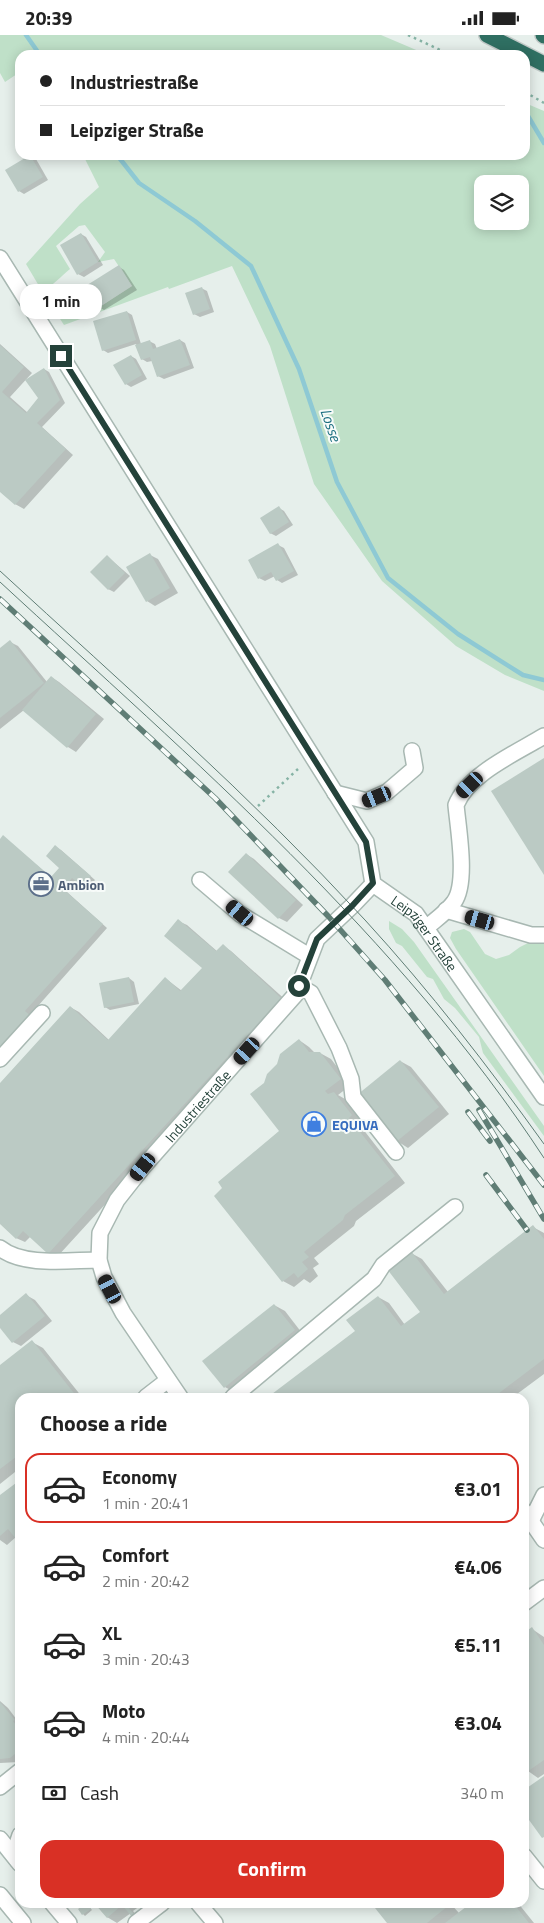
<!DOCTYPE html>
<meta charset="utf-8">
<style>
body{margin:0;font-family:"Titillium Web",sans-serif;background:#f6f6f6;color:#222;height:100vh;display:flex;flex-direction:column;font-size:19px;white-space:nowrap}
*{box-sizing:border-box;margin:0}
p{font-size:16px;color:#767676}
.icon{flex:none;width:28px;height:28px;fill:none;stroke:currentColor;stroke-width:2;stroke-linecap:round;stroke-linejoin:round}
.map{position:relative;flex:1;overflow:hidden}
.panel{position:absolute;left:15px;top:1358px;width:514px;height:515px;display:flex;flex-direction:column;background:#fff;border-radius:15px;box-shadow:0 2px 12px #0003}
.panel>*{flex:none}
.banner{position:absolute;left:15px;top:15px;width:515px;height:110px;border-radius:15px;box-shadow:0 2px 12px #0003;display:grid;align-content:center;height:110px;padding:0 25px;background:#fff}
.controls{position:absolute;left:474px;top:140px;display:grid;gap:10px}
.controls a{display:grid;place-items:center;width:55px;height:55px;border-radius:10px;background:#fff;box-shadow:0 2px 12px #0003;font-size:25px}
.end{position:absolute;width:22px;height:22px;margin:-11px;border:6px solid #24423a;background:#fff;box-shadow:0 0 0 2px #fff}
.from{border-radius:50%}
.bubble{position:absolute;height:35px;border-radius:15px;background:#fff;box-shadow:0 2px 12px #0003;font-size:16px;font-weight:700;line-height:35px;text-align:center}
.car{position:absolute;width:15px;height:30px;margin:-15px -8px;border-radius:6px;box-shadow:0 0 4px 1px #0007;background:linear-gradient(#222 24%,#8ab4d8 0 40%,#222 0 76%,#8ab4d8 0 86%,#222 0)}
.banner b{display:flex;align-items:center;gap:18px;height:48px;font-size:19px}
.banner b+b{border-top:1px solid #e0e0e0}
.banner i{width:12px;height:12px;background:#222}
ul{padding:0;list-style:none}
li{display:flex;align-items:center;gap:15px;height:70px;margin:0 10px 8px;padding:0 15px;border:2px solid transparent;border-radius:15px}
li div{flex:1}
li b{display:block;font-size:19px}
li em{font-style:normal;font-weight:700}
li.active{border-color:#d93025}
li>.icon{width:45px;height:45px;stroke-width:1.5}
h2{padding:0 25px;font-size:22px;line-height:60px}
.pay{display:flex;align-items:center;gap:12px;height:55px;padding:0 25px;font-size:19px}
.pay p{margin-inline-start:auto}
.primary-button{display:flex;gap:10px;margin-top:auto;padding:10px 25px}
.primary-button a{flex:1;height:58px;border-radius:15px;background:#d93025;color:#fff;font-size:20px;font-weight:700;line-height:58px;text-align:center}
.status{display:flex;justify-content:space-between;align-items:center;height:35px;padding:0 25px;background:#fff;direction:ltr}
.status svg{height:14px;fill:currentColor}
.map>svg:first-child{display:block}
.green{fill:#bfe0c8;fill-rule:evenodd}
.shadow{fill:#0003}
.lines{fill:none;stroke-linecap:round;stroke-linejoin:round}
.stream{stroke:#8ec9d4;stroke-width:4.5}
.building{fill:#bbcac4}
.minor-casing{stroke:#a8b8b2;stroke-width:18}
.highway-casing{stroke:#c2cac8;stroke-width:18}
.path{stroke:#86b3a5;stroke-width:2.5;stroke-dasharray:2.5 4;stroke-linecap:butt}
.minor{stroke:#fff;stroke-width:15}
.highway{stroke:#2f6f62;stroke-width:15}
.tram{stroke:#5f7d75;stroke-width:1}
.rail-casing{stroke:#5f7d75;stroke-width:5.5}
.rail{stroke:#f7fbf9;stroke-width:4;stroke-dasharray:11;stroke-linecap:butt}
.route{stroke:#24423a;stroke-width:6}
.labels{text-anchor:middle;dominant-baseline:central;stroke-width:4;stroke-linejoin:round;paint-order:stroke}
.service-label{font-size:14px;font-weight:bold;fill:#4e5e75;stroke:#f7fbf9;text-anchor:start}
.street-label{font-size:14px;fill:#24423a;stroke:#f7fbf9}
.shop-label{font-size:14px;font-weight:bold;fill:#366cbe;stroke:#f7fbf9;text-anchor:start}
.water-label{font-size:15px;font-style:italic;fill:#1c6f80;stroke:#f7fbf9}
</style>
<div class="status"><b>20:39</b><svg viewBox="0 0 49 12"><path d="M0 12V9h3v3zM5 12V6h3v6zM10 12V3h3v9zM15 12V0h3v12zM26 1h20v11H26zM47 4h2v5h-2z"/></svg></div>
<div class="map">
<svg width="544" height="1888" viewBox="0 0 544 1888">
<rect width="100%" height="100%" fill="#e6efeb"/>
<g class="green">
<path d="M0,0H381L428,20H20V37L5,47L0,38Z"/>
<path d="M525,68L544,76V656L505,640L456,611L382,546L314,449L270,311L232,231L169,254L168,252L64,290L49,267L58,262L60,265L79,253L91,271L98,273L132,251L114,224L98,227L105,217L85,190L79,191L56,211L70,234C60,242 54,250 42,256L26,229L80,169L99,152L83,120H525ZM482,149H520V186H482Z"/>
<path d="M389,886L402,894L414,907L544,1091V1101L483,1018L479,1002L455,973L444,964L433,944L427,942L402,911L396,908L389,894Z"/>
<path d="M464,894L470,897L485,919L496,924L509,920L520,912L532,906L544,909V1041L456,914L450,903L452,897Z"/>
</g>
<g class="shadow">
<path d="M30,121L36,124L48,145L24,159L19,156Z"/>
<path d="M81,199L86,202L103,230L84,242L78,239Z"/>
<path d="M119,232L124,235L137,255L104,275L99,272Z"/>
<path d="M201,253L207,256L214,277L200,282L194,279Z"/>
<path d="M127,277L132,280L141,309L149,306L155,309L157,314L180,305L185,308L194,333L164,344L158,341L152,326L147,327L142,324L136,309L108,318L103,315Z"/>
<path d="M0,309L32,338L10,362L28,378L40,363L44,334L49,337L65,368L42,392L73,420L24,474L15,469L0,456Z"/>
<path d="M131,321L136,324L147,344L131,352L126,349Z"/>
<path d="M279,473L284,476L293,490L276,501L270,498Z"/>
<path d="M278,510L284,513L298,540L282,548L277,545L275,541L265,546L259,543Z"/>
<path d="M150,520L158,524L178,558L155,571L147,566Z"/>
<path d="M108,522L130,541L114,557L108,554Z"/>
<path d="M10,607L18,611L47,647L51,642L59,647L104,684L76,717L68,712L24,675L0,694V615Z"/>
<path d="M3,802L52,843L61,833L55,812L61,815L95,845L88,854L77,846L67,857L107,893L30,980L0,1027V806Z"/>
<path d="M246,819L254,824L303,870L287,887L279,883Z"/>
<path d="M178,886L187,890L218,917L223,911L231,916L289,968L57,1222L49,1218L31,1201L25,1207L16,1203L0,1188V1049L70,972L79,977L109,1005L165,943L182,956L204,933Z"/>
<path d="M129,943L134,947L139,969L110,975L105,972Z"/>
<path d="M299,1005L309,1012L315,1018H320L331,1024L351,1050L338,1060L345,1064L362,1087L359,1089L405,1148L356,1186L354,1191L314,1223L319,1229L313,1233L318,1241L310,1248L304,1244L294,1252L283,1246L281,1096L265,1049Z"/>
<path d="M400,1026L411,1032L449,1079L408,1113L397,1106Z"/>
<path d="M533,1192L544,1198V1339L513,1362H270L356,1296L378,1262L389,1268L405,1290L422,1277L411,1218L422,1224L448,1257Z"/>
<path d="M26,1260L35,1265L52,1286L21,1311L13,1307L0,1291V1282Z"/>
<path d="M274,1270L285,1276L305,1302L236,1358L225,1352Z"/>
<path d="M32,1307L43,1313L82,1362H20V1433L0,1449V1332Z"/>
<path d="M20,1446V1507L16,1502L7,1510L0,1505V1462Z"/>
<path d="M532,1594L544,1602V1739L538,1743L528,1736L524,1731V1599Z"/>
<path d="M0,1666L8,1673L20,1689V1726L19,1727L0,1728Z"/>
<path d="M95,1868H144L133,1876L143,1888L131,1878L117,1888L107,1882Z"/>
<path d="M372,1868H450L459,1878L473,1868H518L534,1888H388Z"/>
<path d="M87,1869L92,1875L85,1881L79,1875Z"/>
</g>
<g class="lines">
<g class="stream">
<path d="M26,0L40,20"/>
<path d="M525,76L544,108"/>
<path d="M117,120L139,148L195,186L251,231L299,334L337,447L388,543L458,599L523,640L544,645"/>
</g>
</g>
<g class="building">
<path d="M30,120L43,142L18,157L5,135Z"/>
<path d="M81,198L98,227L77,240L60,210Z"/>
<path d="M119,230L132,251L98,273L84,252Z"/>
<path d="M202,252L210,274L193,280L185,258Z"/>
<path d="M127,276L136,305L102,316L93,286Z"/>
<path d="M180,304L190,330L157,342L150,322L141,325L135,310L150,305L153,314Z"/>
<path d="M0,310L24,332L2,357L26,378L38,363L25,345L44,333L60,365L37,388L66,414L15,470L0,457Z"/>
<path d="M131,320L142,340L125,350L113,330Z"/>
<path d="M279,471L289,487L270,499L260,483Z"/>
<path d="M278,508L294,536L276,546L271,537L258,544L248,525Z"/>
<path d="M150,518L170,553L146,567L126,532Z"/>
<path d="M107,520L125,538L108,555L90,537Z"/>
<path d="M10,605L44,648L0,683V613Z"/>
<path d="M51,641L96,679L67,713L22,675Z"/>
<path d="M544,723V840L491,756Z"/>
<path d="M3,800L51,842L59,833L46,821L55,810L91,841L82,852L72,843L63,854L103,889L25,976L32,982L0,1017V804Z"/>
<path d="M246,818L296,865L278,884L228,837Z"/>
<path d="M178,884L216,916L223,909L281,963L48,1219L23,1196L16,1204L0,1189V1048L70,971L108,1005L165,942L180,956L202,933L164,901Z"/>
<path d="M129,942L134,967L104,973L99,948Z"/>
<path d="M299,1004L309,1017H320L341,1044L325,1056L328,1059L334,1057L352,1080L349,1083L395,1141L345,1180L343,1185L304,1217L309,1222L302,1227L308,1234L298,1243L294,1238L282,1247L214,1161L222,1153L218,1147L279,1096L250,1059L264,1048L267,1039L277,1029L280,1019Z"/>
<path d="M400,1025L439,1072L396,1107L357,1060Z"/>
<path d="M533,1190L544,1204V1324L494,1362H268L355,1296L346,1285L378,1261L401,1291L420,1277L387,1234L411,1216L444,1259Z"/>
<path d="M26,1258L45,1281L12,1308L0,1293V1280Z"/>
<path d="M274,1269L295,1295L224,1353L202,1326Z"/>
<path d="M32,1305L77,1362H20V1419L0,1434V1330Z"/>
<path d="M20,1445V1509L8,1494L0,1501V1460Z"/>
<path d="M532,1592L544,1610V1725L527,1737L524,1733V1598Z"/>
<path d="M0,1667L15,1685L13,1686L20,1695V1715L10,1723L0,1724Z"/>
<path d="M544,1741V1802L542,1803L524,1778V1755Z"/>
<path d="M87,1868L91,1874L82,1880L78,1874Z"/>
<path d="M94,1868H125L141,1888H137L122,1870L107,1883Z"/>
<path d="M371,1868H446L448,1871L427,1888H387Z"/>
<path d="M471,1868H513L529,1888H445Z"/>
</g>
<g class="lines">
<defs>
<g id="minor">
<path id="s1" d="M0,223L366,807L373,849L416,879L544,1062"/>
<path d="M335,758L367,766L387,757L415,733L412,716"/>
<path d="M200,845L240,879L309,921"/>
<path d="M446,875L531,900H544"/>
<path d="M426,893C435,885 447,877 454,867C468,848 458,793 456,770C468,739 516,718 544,701"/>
<path d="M299,951L311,958L339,1013L351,1044L353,1062L396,1117"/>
<path d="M0,1024L42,978"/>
<path d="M0,1213C23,1232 70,1225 99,1225"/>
<path d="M146,1362L168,1345"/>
<path id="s2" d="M180,1362L123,1278L104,1242L99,1225L100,1198L117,1165L143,1132L296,959L317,904L352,871L373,849"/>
<path d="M233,1362L374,1244L383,1230L455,1172"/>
<path d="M524,1476L544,1505"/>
<path d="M524,1488L531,1486L544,1460"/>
<path d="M524,1568L544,1553"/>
<path d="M0,1752L20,1736"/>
<path d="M0,1804L20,1829"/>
<path d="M524,1821L544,1846"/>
<path d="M17,1825V1809L20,1800"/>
<path d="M0,1860L23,1888"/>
<path d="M52,1868L69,1888"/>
<path d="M198,1868L215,1888"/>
<path d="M136,1888L162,1868"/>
</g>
<g id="highway">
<path d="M487,0L544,29"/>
<path d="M543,0L544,1"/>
</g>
</defs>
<use href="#minor" class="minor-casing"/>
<use href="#highway" class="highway-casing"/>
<g class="path">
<path d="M408,0L451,20"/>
<path d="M525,57L544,68"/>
<path d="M258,771L298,734"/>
</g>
<use href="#minor" class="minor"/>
<use href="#highway" class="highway"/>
<g class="tram">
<path d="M0,536C124,650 251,761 365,885C430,956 488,1031 544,1109"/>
<path d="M0,547C194,726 398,900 544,1123"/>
</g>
<defs>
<g id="rail">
<path d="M0,564L215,763L328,881L385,945L544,1150"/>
<path d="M479,1075L544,1184"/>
<path d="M468,1077L490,1106"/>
<path d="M486,1140L527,1195"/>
</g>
</defs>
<use href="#rail" class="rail-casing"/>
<use href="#rail" class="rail"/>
</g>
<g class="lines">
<path class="route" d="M61,321L366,807L373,848L352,871L317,904L299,951"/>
</g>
<defs>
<symbol id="office-ring" viewBox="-11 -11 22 22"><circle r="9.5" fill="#f7fbf9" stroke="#5c6f8a" stroke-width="1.5"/><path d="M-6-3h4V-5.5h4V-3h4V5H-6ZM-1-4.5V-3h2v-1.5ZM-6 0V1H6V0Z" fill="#5c6f8a"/></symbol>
<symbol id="shop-ring" viewBox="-11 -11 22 22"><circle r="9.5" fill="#f7fbf9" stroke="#3f7fe0" stroke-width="1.5"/><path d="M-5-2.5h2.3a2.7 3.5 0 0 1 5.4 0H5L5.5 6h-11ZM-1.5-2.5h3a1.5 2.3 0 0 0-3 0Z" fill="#3f7fe0"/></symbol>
</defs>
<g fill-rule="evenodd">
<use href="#office-ring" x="27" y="835" width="28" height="28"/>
<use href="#shop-ring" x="300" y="1075" width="28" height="28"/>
</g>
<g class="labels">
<g class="service-label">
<text x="58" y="849">Ambion</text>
</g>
<g class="street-label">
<text stroke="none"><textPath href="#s1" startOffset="804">Leipziger Straße</textPath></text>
<text stroke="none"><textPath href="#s2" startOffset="348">Industriestraße</textPath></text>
</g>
<g class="shop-label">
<text x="332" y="1089">EQUIVA</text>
</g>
<g class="water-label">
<text transform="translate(331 390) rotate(71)">Losse</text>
</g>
</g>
</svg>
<div class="controls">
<a><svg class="icon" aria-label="layers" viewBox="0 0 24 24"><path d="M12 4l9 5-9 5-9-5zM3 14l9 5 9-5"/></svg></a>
</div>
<i class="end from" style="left:299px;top:951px"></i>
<i class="end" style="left:61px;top:321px"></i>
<div class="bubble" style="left:20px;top:249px;width:82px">1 min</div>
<i class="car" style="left:470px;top:750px;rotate:226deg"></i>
<i class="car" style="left:377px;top:762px;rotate:248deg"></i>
<i class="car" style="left:240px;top:878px;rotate:310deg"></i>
<i class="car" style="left:480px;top:885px;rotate:286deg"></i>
<i class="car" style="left:247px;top:1016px;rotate:222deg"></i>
<i class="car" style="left:143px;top:1132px;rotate:219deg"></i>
<i class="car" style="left:110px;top:1254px;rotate:332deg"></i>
<div class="banner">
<b><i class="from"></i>Industriestraße</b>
<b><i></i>Leipziger Straße</b>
</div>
<section class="panel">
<h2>Choose a ride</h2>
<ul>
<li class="active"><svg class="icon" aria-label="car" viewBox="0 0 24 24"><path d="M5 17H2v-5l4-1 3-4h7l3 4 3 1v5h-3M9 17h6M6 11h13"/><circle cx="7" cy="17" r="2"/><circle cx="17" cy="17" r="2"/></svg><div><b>Economy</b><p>1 min · 20:41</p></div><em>€3.01</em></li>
<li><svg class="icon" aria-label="car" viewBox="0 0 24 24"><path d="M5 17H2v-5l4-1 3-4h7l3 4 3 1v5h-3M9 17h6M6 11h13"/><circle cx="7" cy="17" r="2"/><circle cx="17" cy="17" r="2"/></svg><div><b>Comfort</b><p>2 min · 20:42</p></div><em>€4.06</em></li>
<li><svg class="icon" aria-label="car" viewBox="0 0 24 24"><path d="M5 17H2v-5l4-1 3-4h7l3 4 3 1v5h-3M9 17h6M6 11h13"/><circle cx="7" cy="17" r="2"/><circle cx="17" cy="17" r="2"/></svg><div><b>XL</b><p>3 min · 20:43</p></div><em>€5.11</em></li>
<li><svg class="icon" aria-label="car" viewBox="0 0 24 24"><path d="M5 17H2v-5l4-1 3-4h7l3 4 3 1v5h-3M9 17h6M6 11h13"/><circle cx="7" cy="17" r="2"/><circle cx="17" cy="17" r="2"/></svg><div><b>Moto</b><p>4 min · 20:44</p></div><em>€3.04</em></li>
</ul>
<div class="pay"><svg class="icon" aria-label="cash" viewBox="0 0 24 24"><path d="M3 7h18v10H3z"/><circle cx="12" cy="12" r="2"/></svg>Cash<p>340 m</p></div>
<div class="primary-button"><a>Confirm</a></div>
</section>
</div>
